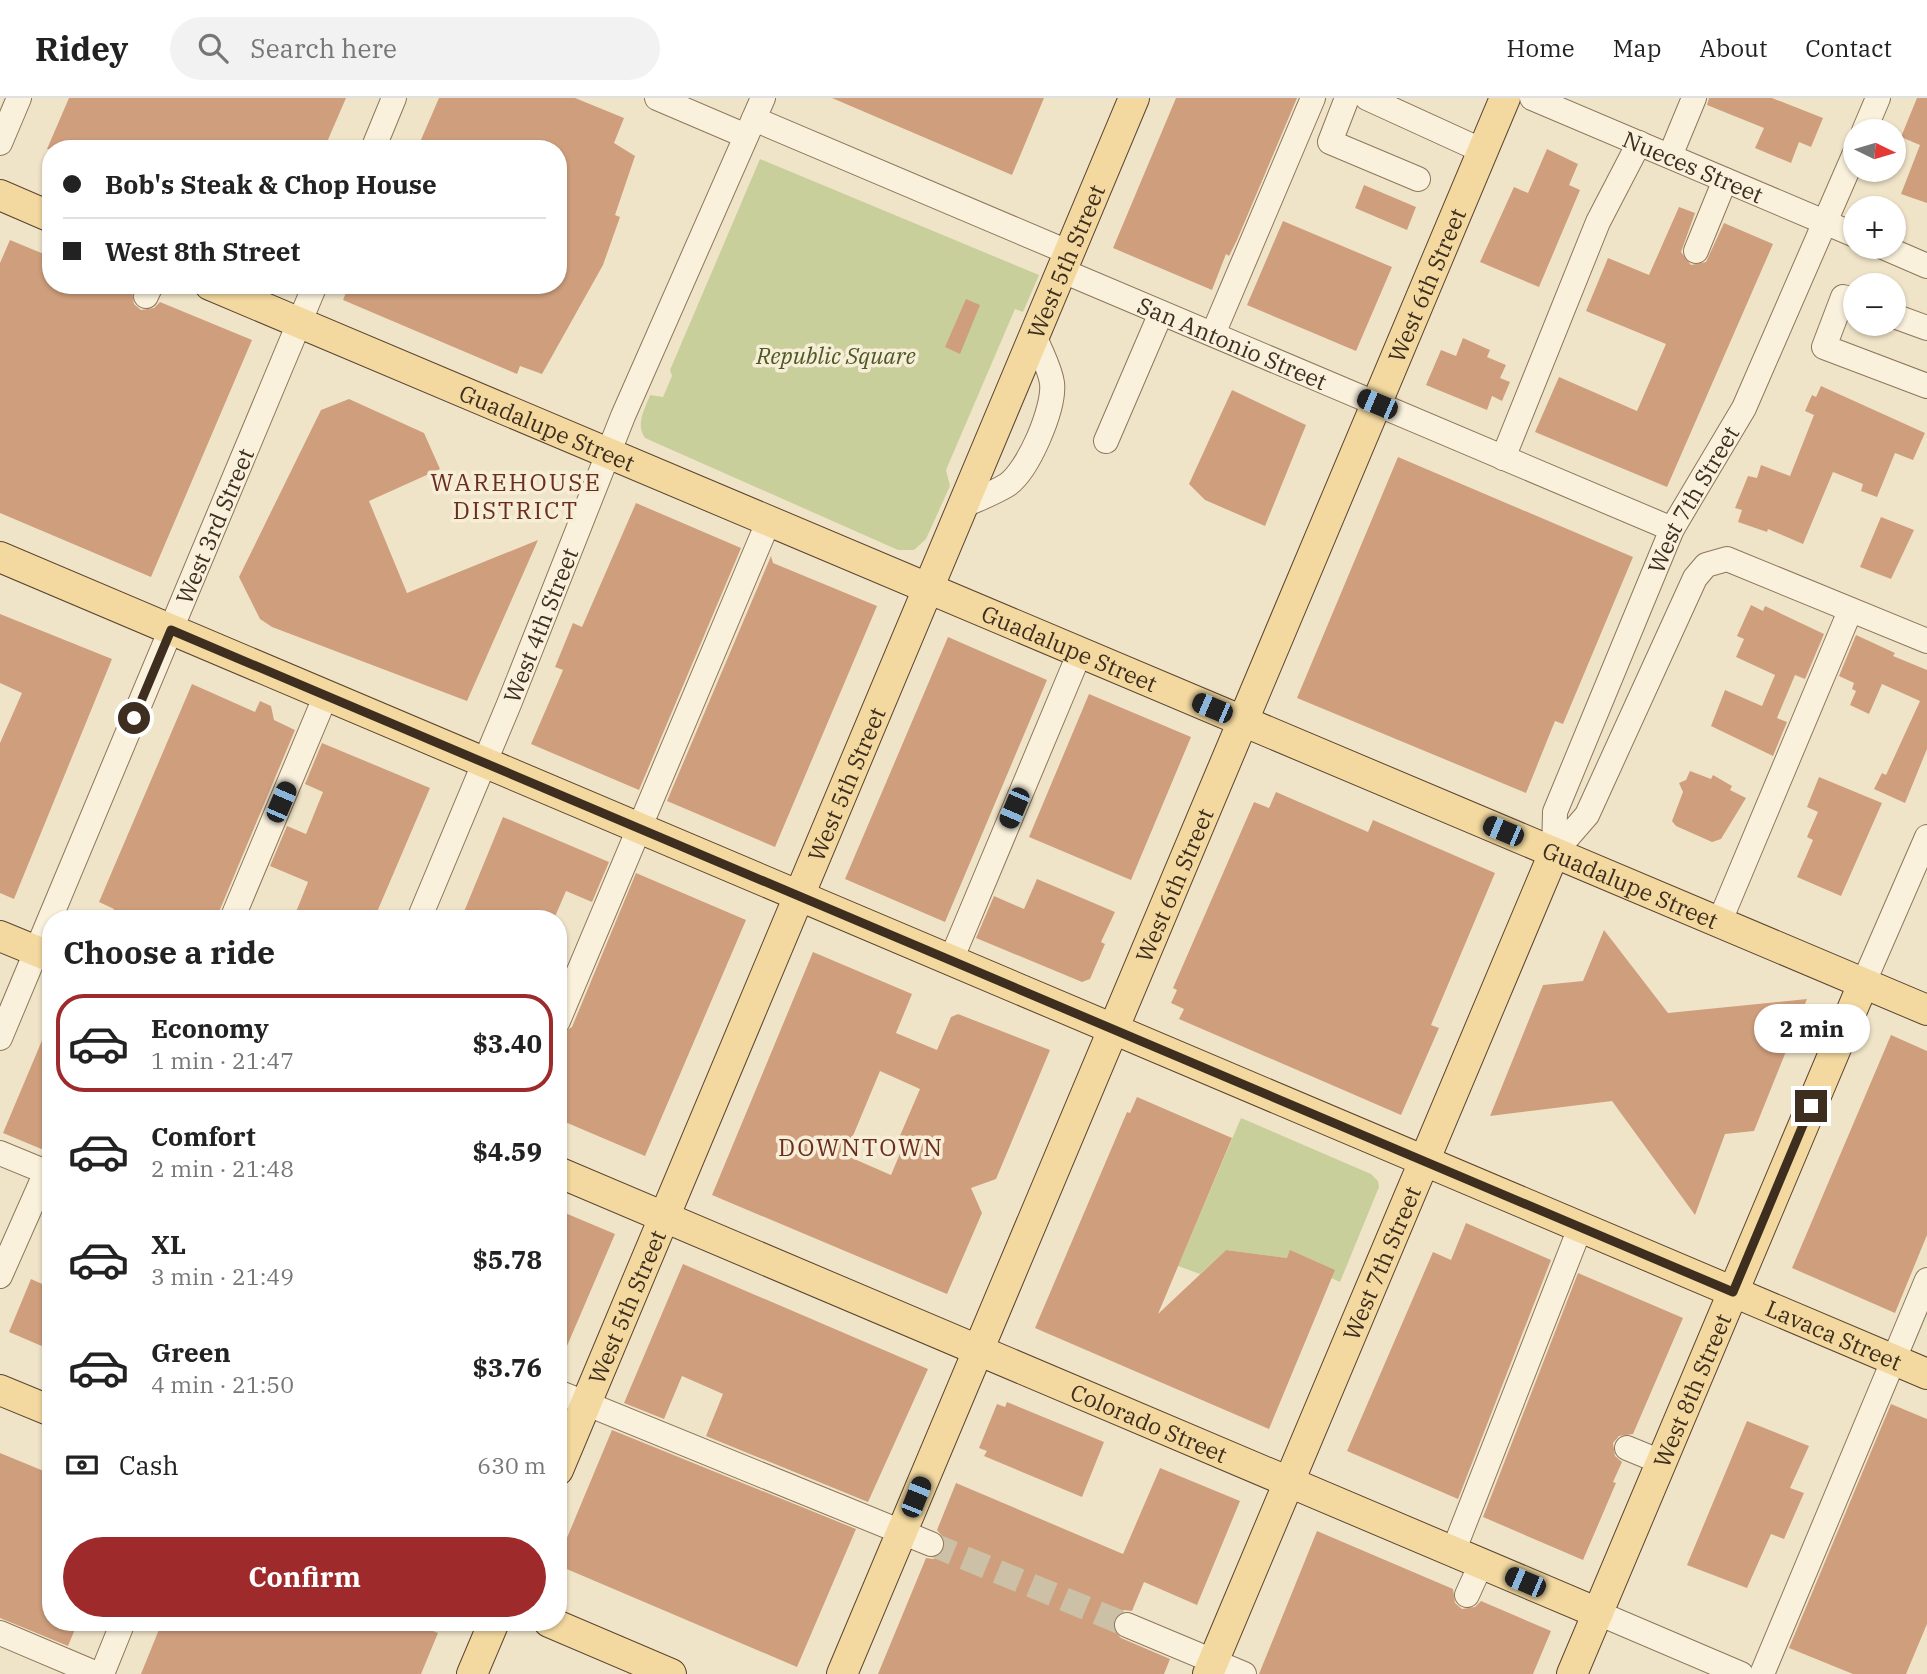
<!DOCTYPE html>
<meta charset="utf-8">
<style>
body{margin:0;font-family:"IBM Plex Serif",serif;background:#f2f2f2;color:#222;height:100vh;display:flex;flex-direction:column;font-size:26px;white-space:nowrap}
*{box-sizing:border-box;margin:0}
p{font-size:23px;color:#767676}
.icon{flex:none;width:38px;height:38px;fill:none;stroke:currentColor;stroke-width:2;stroke-linecap:round;stroke-linejoin:round}
.map{position:relative;flex:1;overflow:hidden}
.details{position:absolute;left:42px;top:812px;width:525px;height:721px;display:flex;flex-direction:column;background:#fff;border-radius:28px;box-shadow:0 2px 5px #0004}
.details>*{flex:none}
.top-card{position:absolute;left:42px;top:42px;width:525px;height:154px;border-radius:28px;box-shadow:0 2px 5px #0004;display:grid;align-content:center;height:154px;padding:0 21px;background:#fff}
.needle{width:46px;rotate:95deg}
.buttons{position:absolute;left:1843px;top:21px;display:grid;gap:14px}
.buttons a{display:grid;place-items:center;width:63px;height:63px;border-radius:50%;background:#fff;box-shadow:0 2px 5px #0004;font-size:35px}
.end{position:absolute;width:32px;height:32px;margin:-16px;border:9px solid #3d2e20;background:#fff;box-shadow:0 0 0 4px #fff}
.from{border-radius:50%}
.bubble{position:absolute;height:49px;border-radius:24px;background:#fff;box-shadow:0 2px 5px #0004;font-size:23px;font-weight:800;line-height:49px;text-align:center}
.car{position:absolute;width:21px;height:42px;margin:-21px -10px;border-radius:9px;box-shadow:0 0 5px 2px #0007;background:linear-gradient(#222 24%,#8ab4d8 0 40%,#222 0 76%,#8ab4d8 0 86%,#222 0)}
.top-card b{display:flex;align-items:center;gap:24px;height:66px;font-size:26px}
.top-card b+b{border-top:2px solid #e0e0e0}
.top-card i{width:18px;height:18px;background:#222}
ul{padding:0;list-style:none}
li{display:flex;align-items:center;gap:21px;height:98px;margin:0 14px 10px;padding:0 7px;border:4px solid transparent;border-radius:28px}
li div{flex:1}
li b{display:block;font-size:26px}
li em{font-style:normal;font-weight:800}
li.selected{border-color:#9e2a2b}
li>.icon{width:63px;height:63px;stroke-width:1.5}
h2{padding:0 21px;font-size:32px;line-height:84px}
.pay{display:flex;align-items:center;gap:18px;height:77px;padding:0 21px;font-size:26px}
.pay p{margin-inline-start:auto}
.primary-button{display:flex;gap:14px;margin-top:auto;padding:14px 21px}
.primary-button a{flex:1;height:80px;border-radius:42px;background:#9e2a2b;color:#fff;font-size:28px;font-weight:800;line-height:80px;text-align:center}
header{display:flex;align-items:center;gap:42px;box-sizing:border-box;height:98px;padding:0 35px;background:#fff;border-bottom:2px solid #e0e0e0}
header strong{font-size:33px}
nav{display:flex;gap:38px;margin-inline-start:auto;font-size:24px}
.search{width:490px;height:63px;background:#f2f2f2;display:flex;align-items:center;gap:18px;box-sizing:border-box;padding:0 24px;border-radius:38px;color:#767676;font-size:26px}
.map>svg:first-child{display:block}
.green{fill:#c9cf9b}
.building{fill:#cf9f7d;fill-rule:evenodd}
.lines{fill:none;stroke-linecap:round;stroke-linejoin:round}
.minor-tunnel{stroke:#ccc0a6;stroke-width:24;stroke-dasharray:24 12;stroke-linecap:butt}
.minor-casing{stroke:#8d765c;stroke-width:26}
.major-casing{stroke:#5b4430;stroke-width:32}
.minor{stroke:#faf1dc;stroke-width:24}
.major{stroke:#f3d9a0;stroke-width:30}
.route{stroke:#3d2e20;stroke-width:9}
.labels{text-anchor:middle;dominant-baseline:central;stroke-width:7;stroke-linejoin:round;paint-order:stroke}
.street-label{font-size:23px;fill:#3d2e20;stroke:#f7eed8}
.park-label{font-size:23px;font-style:italic;fill:#4d5a26;stroke:#f7eed8}
.neighbourhood-label{font-size:24px;letter-spacing:2px;fill:#6b2e1e;stroke:#f7eed8}
</style>
<header>
<strong>Ridey</strong>
<div class="search"><svg class="icon" aria-label="search" viewBox="0 0 24 24"><circle cx="10" cy="10" r="6"/><path d="M15 15l6 6"/></svg>Search here</div>
<nav><a>Home</a><a>Map</a><a>About</a><a>Contact</a></nav>
</header>
<div class="map">
<svg width="1927" height="1576" viewBox="0 0 1927 1576">
<rect width="100%" height="100%" fill="#f0e4c8"/>
<g class="green">
<path d="M760,61L1039,177L1023,214L1015,211L946,372L950,388L926,441L914,452H898L645,340C635,326 645,311 650,297L663,299L672,278L670,272Z"/>
<path d="M1241,1020L1371,1076L1378,1083L1379,1089L1340,1184L1287,1160L1226,1152L1200,1176L1178,1168Z"/>
</g>
<g class="building">
<path d="M69,0H346L324,51H47Z"/>
<path d="M439,0H575L624,20L614,45L635,58L615,117L620,119L603,167L542,276L520,268L517,276L343,202L349,187H558V51H417Z"/>
<path d="M832,0H1044L1012,77Z"/>
<path d="M1176,0H1297L1237,142L1229,158L1226,156L1212,192L1113,150Z"/>
<path d="M1709,0H1772L1823,20L1811,49L1799,44L1791,65L1755,50L1764,30L1707,7Z"/>
<path d="M1917,0H1927V105L1901,96L1920,47L1901,39Z"/>
<path d="M1547,51L1578,66L1569,87L1580,92L1539,189L1480,164L1514,89L1528,95Z"/>
<path d="M1364,87L1416,109L1407,132L1355,110Z"/>
<path d="M1679,109L1695,115L1681,154L1691,167L1706,164L1724,125L1773,146L1667,389L1535,334L1559,279L1637,313L1666,246L1586,213L1608,160L1649,177Z"/>
<path d="M1283,123L1392,169L1356,253L1247,207Z"/>
<path d="M10,142L51,159V187H117L132,193L134,206L141,212L154,210L160,204L252,242L151,479L0,415V165Z"/>
<path d="M966,201L980,207L960,256L945,249Z"/>
<path d="M1463,240L1490,252L1487,259L1506,267L1500,280L1510,284L1502,303L1492,298L1487,312L1426,287L1441,252L1456,258Z"/>
<path d="M1821,288L1925,335L1913,362L1895,355L1877,399L1861,393L1863,386L1833,374L1803,446L1768,431L1767,434L1738,424L1742,412L1735,410L1748,378L1757,380L1761,367L1790,378L1814,317L1805,313L1812,297L1816,299Z"/>
<path d="M1232,292L1306,327L1265,428L1205,402L1189,386Z"/>
<path d="M349,301L424,335L440,371L369,403L407,495L538,442L467,603L272,529L260,521L239,479L321,312Z"/>
<path d="M1398,359L1633,459L1563,626L1555,623L1526,695L1297,600Z"/>
<path d="M636,405L741,450L639,692L531,646L563,572L555,569L573,525L582,529Z"/>
<path d="M1881,419L1914,432L1891,481L1860,469Z"/>
<path d="M771,458L773,465L877,508L775,749L667,703Z"/>
<path d="M1751,507L1763,513L1765,508L1824,536L1805,581L1795,577L1777,620L1787,624L1773,658L1711,628L1725,592L1762,608L1775,577L1736,559L1744,541L1737,538Z"/>
<path d="M0,516L112,561L14,801L0,795V645L22,595L0,585Z"/>
<path d="M1856,537L1895,555L1893,558L1927,572V651L1905,705L1874,691L1882,675L1886,677L1920,603L1882,586L1869,616L1850,607L1856,593L1852,591L1854,585L1839,578Z"/>
<path d="M948,539L1047,582L945,824L845,781Z"/>
<path d="M192,586L255,614L260,603L271,608L274,622L295,632L216,821H110L114,811L99,804Z"/>
<path d="M1089,596L1191,639L1131,782L1029,739Z"/>
<path d="M322,645L430,690L374,821H312L296,814L308,784L270,768L287,728L306,736L323,694L305,686Z"/>
<path d="M1690,673L1711,681L1713,677L1732,688L1730,692L1746,700L1721,741L1712,744L1676,728L1672,723L1683,694L1679,685L1686,682Z"/>
<path d="M1819,679L1882,705L1841,798L1797,779L1813,742L1807,739L1818,714L1807,709Z"/>
<path d="M1276,694L1368,734L1373,722L1495,775L1431,927L1439,930L1401,1017L1179,921L1184,911L1171,905L1177,892L1173,890L1254,704L1269,710Z"/>
<path d="M503,719L609,764L592,804L566,793L554,821H461Z"/>
<path d="M636,775L746,822L645,1058L558,1021V938L572,929Z"/>
<path d="M1037,781L1115,814L1101,844L1105,846L1090,881L1082,884L976,840L994,798L1024,811Z"/>
<path d="M1604,832L1668,915L1807,901L1754,1033L1725,1036L1695,1117L1612,1003L1490,1018L1543,887L1583,883Z"/>
<path d="M813,854L912,896L896,935L937,952L951,919L958,916L1050,952L996,1081L971,1090L982,1115L947,1196L712,1097ZM880,973L920,991L899,1040L904,1046L891,1077L845,1057Z"/>
<path d="M51,921V1055L3,1035Z"/>
<path d="M1891,937L1927,953V1137L1895,1215L1792,1170Z"/>
<path d="M1137,999L1232,1040L1158,1216L1226,1152L1287,1160L1290,1152L1335,1172L1269,1331L1035,1230L1127,1014L1130,1015Z"/>
<path d="M558,1112L615,1136L558,1269Z"/>
<path d="M1466,1125L1551,1162L1458,1401L1347,1353L1433,1154L1451,1162Z"/>
<path d="M683,1166L928,1271L868,1404L706,1338L723,1296L682,1278L664,1321L624,1305Z"/>
<path d="M1578,1175L1683,1220L1633,1336L1619,1338L1613,1345L1615,1358L1622,1364L1613,1384L1616,1385L1583,1462L1483,1419Z"/>
<path d="M31,1181L51,1190V1252L9,1234Z"/>
<path d="M1007,1304L1104,1344L1082,1399L984,1358L987,1353L979,1350L997,1306L1005,1309Z"/>
<path d="M1891,1306L1927,1321V1526L1906,1576H1853L1789,1550Z"/>
<path d="M1747,1323L1809,1348L1790,1390L1804,1395L1784,1441L1771,1436L1747,1490L1687,1467Z"/>
<path d="M612,1332L856,1431L797,1569L562,1469L559,1459Z"/>
<path d="M0,1355L51,1376V1524H78L68,1548L0,1520Z"/>
<path d="M1160,1370L1240,1403L1197,1507L1144,1484L1132,1513L1124,1512L1114,1521L1112,1530L1121,1540L1170,1561L1164,1576H878L926,1460L934,1461L944,1452L946,1443L937,1432L956,1385L1123,1456Z"/>
<path d="M1317,1433L1453,1491L1455,1505L1462,1511L1475,1509L1481,1503L1551,1533L1533,1576H1259Z"/>
<path d="M162,1524H411L438,1535L421,1576H141Z"/>
</g>
<g class="lines">
<path class="minor-tunnel" d="M931,1446L1127,1527"/>
<defs>
<g id="minor">
<path d="M657,0L746,38"/>
<path d="M1347,0L1330,44L1418,81"/>
<path d="M1367,0L1483,53"/>
<path id="s1" d="M1532,0L1855,137"/>
<path d="M754,21L1070,155"/>
<path d="M1864,33L1878,0"/>
<path d="M0,45L19,0"/>
<path d="M373,51L394,0"/>
<path d="M1670,58L1694,0"/>
<path d="M1883,149L1927,168"/>
<path d="M1696,153L1725,82"/>
<path id="s2" d="M1063,173L1672,431"/>
<path d="M146,198L151,187"/>
<path d="M1855,203L1843,199L1824,249L1927,288"/>
<path d="M1894,218L1927,230"/>
<path d="M1213,236L1313,0"/>
<path d="M1106,343L1161,215"/>
<path d="M1503,360L1598,124L1639,45"/>
<path d="M963,408C978,401 994,395 1007,387C1028,373 1055,310 1052,285C1050,270 1040,253 1035,239"/>
<path id="s3" d="M1554,755L1555,714L1672,431L1744,310L1855,55"/>
<path d="M1554,755L1587,717L1695,480L1706,467L1727,461L1927,543"/>
<path d="M232,821L326,597"/>
<path id="s4" d="M419,821L509,606L623,318L763,0"/>
<path d="M1719,825L1850,513"/>
<path d="M951,862L1080,554"/>
<path d="M1863,886L1927,739"/>
<path d="M558,923L769,422"/>
<path id="s5" d="M0,940L315,187"/>
<path d="M0,1055L51,1076"/>
<path d="M0,1178L46,1074"/>
<path d="M558,1294L931,1446"/>
<path d="M1627,1350L1661,1364"/>
<path d="M1453,1454L1580,1130"/>
<path d="M1467,1497L1481,1466"/>
<path d="M1598,1515L1741,1576"/>
<path d="M1127,1527L1244,1576"/>
<path d="M0,1535L97,1576"/>
<path d="M102,1576L123,1524"/>
<path d="M1762,1576L1927,1182"/>
</g>
<g id="major">
<path d="M0,97L51,119"/>
<path id="s6" d="M210,187L1927,912"/>
<path id="s7" d="M0,459L1927,1276"/>
<path d="M0,838L51,859"/>
<path id="s8" d="M558,1074L1598,1515"/>
<path d="M0,1292L51,1313"/>
<path id="s9" d="M558,1372L1134,0"/>
<path d="M549,1524L671,1576"/>
<path d="M472,1576L494,1524"/>
<path id="s10" d="M842,1576L1505,0"/>
<path id="s11" d="M1208,1576L1554,755"/>
<path id="s12" d="M1572,1576L1863,886"/>
</g>
</defs>
<use href="#minor" class="minor-casing"/>
<use href="#major" class="major-casing"/>
<use href="#minor" class="minor"/>
<use href="#major" class="major"/>
</g>
<g class="lines">
<path class="route" d="M134,620L171,532L1733,1194L1811,1008"/>
</g>
<g class="labels">
<g class="street-label">
<text stroke="none"><textPath href="#s1" startOffset="175">Nueces Street</textPath></text>
<text stroke="none"><textPath href="#s9" startOffset="1311">West 5th Street</textPath></text>
<text stroke="none"><textPath href="#s10" startOffset="1507">West 6th Street</textPath></text>
<text stroke="none"><textPath href="#s2" startOffset="184">San Antonio Street</textPath></text>
<text stroke="none"><textPath href="#s6" startOffset="366">Guadalupe Street</textPath></text>
<text stroke="none"><textPath href="#s3" startOffset="383">West 7th Street</textPath></text>
<text stroke="none"><textPath href="#s5" startOffset="555">West 3rd Street</textPath></text>
<text stroke="none"><textPath href="#s4" startOffset="318">West 4th Street</textPath></text>
<text stroke="none"><textPath href="#s6" startOffset="933">Guadalupe Street</textPath></text>
<text stroke="none"><textPath href="#s9" startOffset="744">West 5th Street</textPath></text>
<text stroke="none"><textPath href="#s6" startOffset="1542">Guadalupe Street</textPath></text>
<text stroke="none"><textPath href="#s10" startOffset="856">West 6th Street</textPath></text>
<text stroke="none"><textPath href="#s11" startOffset="446">West 7th Street</textPath></text>
<text stroke="none"><textPath href="#s9" startOffset="177">West 5th Street</textPath></text>
<text stroke="none"><textPath href="#s7" startOffset="1992">Lavaca Street</textPath></text>
<text stroke="none"><textPath href="#s12" startOffset="308">West 8th Street</textPath></text>
<text stroke="none"><textPath href="#s8" startOffset="642">Colorado Street</textPath></text>
</g>
<g class="park-label">
<text x="836" y="257">Republic Square</text>
</g>
<g class="neighbourhood-label">
<text x="516" y="384">WAREHOUSE<tspan x="516" dy="28">DISTRICT</tspan></text>
<text x="861" y="1049">DOWNTOWN</text>
</g>
</g>
</svg>
<div class="buttons">
<a><svg class="needle" viewBox="-14 -14 28 28"><path d="M0-13l5 13h-10z" fill="#e53935"/><path d="M0 13l5-13h-10z" fill="#767676"/></svg></a>
<a>+</a>
<a>−</a>
</div>
<i class="end from" style="left:134px;top:620px"></i>
<i class="end" style="left:1811px;top:1008px"></i>
<div class="bubble" style="left:1754px;top:906px;width:116px">2 min</div>
<i class="car" style="left:1377px;top:306px;rotate:293deg"></i>
<i class="car" style="left:1212px;top:610px;rotate:293deg"></i>
<i class="car" style="left:281px;top:704px;rotate:23deg"></i>
<i class="car" style="left:1014px;top:710px;rotate:203deg"></i>
<i class="car" style="left:1503px;top:733px;rotate:293deg"></i>
<i class="car" style="left:916px;top:1399px;rotate:22deg"></i>
<i class="car" style="left:1525px;top:1484px;rotate:293deg"></i>
<div class="top-card">
<b><i class="from"></i>Bob's Steak &amp; Chop House</b>
<b><i></i>West 8th Street</b>
</div>
<section class="details">
<h2>Choose a ride</h2>
<ul>
<li class="selected"><svg class="icon" aria-label="car" viewBox="0 0 24 24"><path d="M5 17H2v-5l4-1 3-4h7l3 4 3 1v5h-3M9 17h6M6 11h13"/><circle cx="7" cy="17" r="2"/><circle cx="17" cy="17" r="2"/></svg><div><b>Economy</b><p>1 min · 21:47</p></div><em>$3.40</em></li>
<li><svg class="icon" aria-label="car" viewBox="0 0 24 24"><path d="M5 17H2v-5l4-1 3-4h7l3 4 3 1v5h-3M9 17h6M6 11h13"/><circle cx="7" cy="17" r="2"/><circle cx="17" cy="17" r="2"/></svg><div><b>Comfort</b><p>2 min · 21:48</p></div><em>$4.59</em></li>
<li><svg class="icon" aria-label="car" viewBox="0 0 24 24"><path d="M5 17H2v-5l4-1 3-4h7l3 4 3 1v5h-3M9 17h6M6 11h13"/><circle cx="7" cy="17" r="2"/><circle cx="17" cy="17" r="2"/></svg><div><b>XL</b><p>3 min · 21:49</p></div><em>$5.78</em></li>
<li><svg class="icon" aria-label="car" viewBox="0 0 24 24"><path d="M5 17H2v-5l4-1 3-4h7l3 4 3 1v5h-3M9 17h6M6 11h13"/><circle cx="7" cy="17" r="2"/><circle cx="17" cy="17" r="2"/></svg><div><b>Green</b><p>4 min · 21:50</p></div><em>$3.76</em></li>
</ul>
<div class="pay"><svg class="icon" aria-label="cash" viewBox="0 0 24 24"><path d="M3 7h18v10H3z"/><circle cx="12" cy="12" r="2"/></svg>Cash<p>630 m</p></div>
<div class="primary-button"><a>Confirm</a></div>
</section>
</div>
